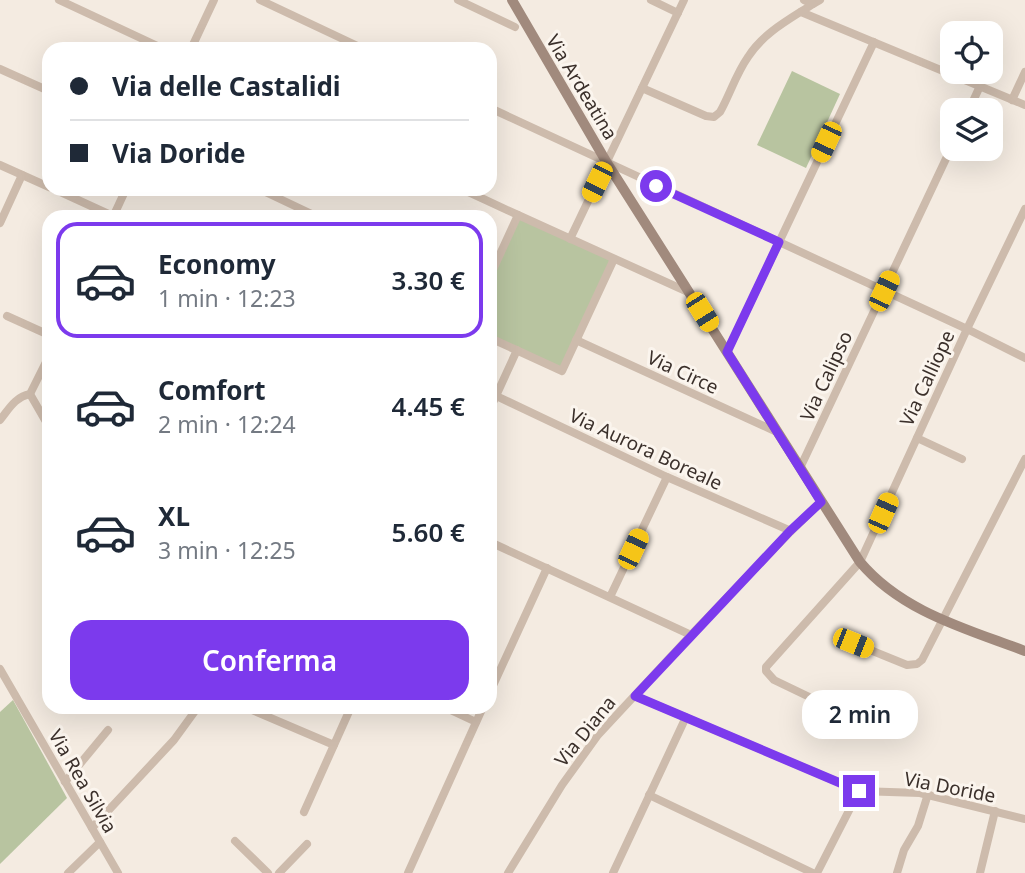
<!DOCTYPE html>
<html lang="it">
<meta charset="utf-8">
<style>
body{margin:0;font-family:"Noto Sans",sans-serif;background:#f2f2f3;color:#1f2937;height:100vh;display:flex;flex-direction:column;font-size:26px;white-space:nowrap}
*{box-sizing:border-box;margin:0}
p{font-size:23px;color:#747a83}
.icon{flex:none;width:38px;height:38px;fill:none;stroke:currentColor;stroke-width:2;stroke-linecap:round;stroke-linejoin:round}
.map{position:relative;flex:1;overflow:hidden}
.panel{position:absolute;left:42px;top:210px;width:455px;height:504px;display:flex;flex-direction:column;background:#fff;border-radius:21px;box-shadow:0 7px 28px #0002}
.panel>*{flex:none}
.hud{position:absolute;left:42px;top:42px;width:455px;height:154px;border-radius:21px;box-shadow:0 7px 28px #0002;display:grid;align-content:center;height:154px;padding:0 28px;background:#fff}
.controls{position:absolute;left:940px;top:21px;display:grid;gap:14px}
.controls a{display:grid;place-items:center;width:63px;height:63px;border-radius:14px;background:#fff;box-shadow:0 7px 28px #0002;font-size:35px}
.end{position:absolute;width:32px;height:32px;margin:-16px;border:9px solid #7c3aed;background:#fff;box-shadow:0 0 0 4px #fff}
.from{border-radius:50%}
.bubble{position:absolute;height:49px;border-radius:21px;background:#fff;box-shadow:0 7px 28px #0002;font-size:23px;font-weight:600;line-height:49px;text-align:center}
.car{position:absolute;width:21px;height:42px;margin:-21px -10px;border-radius:9px;box-shadow:0 0 5px 2px #0007;background:linear-gradient(#f5c518 24%,#345 0 40%,#f5c518 0 76%,#345 0 86%,#f5c518 0)}
.hud b{display:flex;align-items:center;gap:24px;height:66px;font-size:26px}
.hud b+b{border-top:2px solid #e0e1e3}
.hud i{width:18px;height:18px;background:#1f2937}
ul{padding:12px 0 0;list-style:none}
li{display:flex;align-items:center;gap:21px;height:116px;margin:0 14px 10px;padding:0 14px;border:4px solid transparent;border-radius:21px}
li div{flex:1}
li b{display:block;font-size:26px}
li em{font-style:normal;font-weight:600}
li.selected{border-color:#7c3aed}
li>.icon{width:63px;height:63px;stroke-width:1.5}
.cta{display:flex;gap:14px;margin-top:auto;padding:14px 28px}
.cta a{flex:1;height:80px;border-radius:21px;background:#7c3aed;color:#fff;font-size:28px;font-weight:600;line-height:80px;text-align:center}
.map>svg:first-child{display:block}
.green{fill:#b8c4a0}
.lines{fill:none;stroke-linecap:round;stroke-linejoin:round}
.street{stroke:#cdbbac;stroke-width:8}
.secondary{stroke:#a18a7d;stroke-width:10}
.route{stroke:#7c3aed;stroke-width:9}
.labels{text-anchor:middle;dominant-baseline:central;stroke-width:6;stroke-linejoin:round;paint-order:stroke}
.street-label{font-size:19px;fill:#3b302b;stroke:#fbf5ee}
</style>
<div class="map">
<svg width="1025" height="873" viewBox="0 0 1025 873">
<rect width="100%" height="100%" fill="#f4ebe1"/>
<g class="green">
<path d="M792,71L840,94L806,168L757,145Z"/>
<path d="M518,215L613,259L562,371L490,338V278Z"/>
<path d="M13,700L67,798L0,864V712Z"/>
</g>
<g class="lines">
<g class="street">
<path d="M59,0L164,49"/>
<path d="M260,0L364,49"/>
<path d="M458,0L515,27"/>
<path d="M651,0L678,13"/>
<path d="M804,0L813,4L820,0"/>
<path d="M801,12L1025,105"/>
<path d="M191,49L214,0"/>
<path d="M0,69L49,91"/>
<path d="M642,88L706,116L714,117L720,112C730,94 736,74 748,57C763,33 790,19 813,4"/>
<path d="M1012,100L1025,72"/>
<path d="M490,108L967,329L1025,358"/>
<path d="M969,110L980,86"/>
<path d="M0,165L49,187"/>
<path d="M54,189L115,217"/>
<path d="M259,189L318,217"/>
<path d="M462,189L518,215"/>
<path d="M113,217L126,189"/>
<path d="M0,223L22,175"/>
<path d="M570,239L684,0"/>
<path d="M490,276L518,215L688,292"/>
<path d="M7,316L49,335"/>
<path d="M490,338L562,371L614,259"/>
<path d="M576,340L777,432"/>
<path d="M727,352L874,42"/>
<path d="M490,393L667,477L791,531"/>
<path d="M30,394L49,427"/>
<path d="M490,409L517,350"/>
<path d="M0,420C9,409 15,397 30,394L49,356"/>
<path d="M917,438L962,459"/>
<path d="M800,468L952,146"/>
<path d="M490,542L691,635"/>
<path d="M610,597L667,477"/>
<path d="M853,643L907,665L917,664L922,660L1025,459"/>
<path d="M0,669L118,873"/>
<path d="M490,692L547,568"/>
<path d="M635,696L859,791L920,793L1025,819"/>
<path d="M245,707L334,745"/>
<path d="M444,707L476,722"/>
<path d="M851,717L774,680L766,671V667L860,562L967,329L1025,209"/>
<path d="M65,782L108,730"/>
<path d="M649,795L813,873"/>
<path d="M304,812L351,707"/>
<path d="M92,828L174,740L198,707"/>
<path d="M235,841L268,873"/>
<path d="M68,873L100,842"/>
<path d="M279,873L307,844"/>
<path d="M408,873L483,707"/>
<path d="M508,873L562,785L598,735L691,635L791,531L821,502"/>
<path d="M613,873L686,717"/>
<path d="M817,873L859,791"/>
<path d="M897,873L904,850L918,826L928,794"/>
<path d="M980,873L995,811"/>
</g>
<path class="secondary" d="M512,0L607,163L860,562C902,612 967,629 1025,651"/>
</g>
<g class="lines">
<path class="route" d="M656,186L779,242L727,352L821,502L790,531L635,696L859,791"/>
</g>
<g class="labels">
<g class="street-label">
<text transform="translate(582 87) rotate(59)">Via Ardeatina</text>
<text transform="translate(683 372) rotate(25)">Via Circe</text>
<text transform="translate(826 376) rotate(-65)">Via Calipso</text>
<text transform="translate(927 378) rotate(-65)">Via Calliope</text>
<text transform="translate(646 449) rotate(25)">Via Aurora Boreale</text>
<text transform="translate(585 731) rotate(-51)">Via Diana</text>
<text transform="translate(83 781) rotate(60)">Via Rea Silvia</text>
<text transform="translate(950 787) rotate(11)">Via Doride</text>
</g>
</g>
</svg>
<div class="controls">
<a><svg class="icon" aria-label="locate" viewBox="0 0 24 24"><circle cx="12" cy="12" r="6"/><path d="M12 2v4M12 18v4M2 12h4M18 12h4"/></svg></a>
<a><svg class="icon" aria-label="layers" viewBox="0 0 24 24"><path d="M12 4l9 5-9 5-9-5zM3 14l9 5 9-5"/></svg></a>
</div>
<i class="end from" style="left:656px;top:186px"></i>
<i class="end" style="left:859px;top:791px"></i>
<div class="bubble" style="left:802px;top:690px;width:116px">2 min</div>
<i class="car" style="left:826px;top:142px;rotate:205deg"></i>
<i class="car" style="left:597px;top:182px;rotate:206deg"></i>
<i class="car" style="left:884px;top:291px;rotate:25deg"></i>
<i class="car" style="left:702px;top:312px;rotate:148deg"></i>
<i class="car" style="left:883px;top:513px;rotate:24deg"></i>
<i class="car" style="left:633px;top:549px;rotate:25deg"></i>
<i class="car" style="left:853px;top:643px;rotate:112deg"></i>
<div class="hud">
<b><i class="from"></i>Via delle Castalidi</b>
<b><i></i>Via Doride</b>
</div>
<section class="panel">
<ul>
<li class="selected"><svg class="icon" aria-label="car" viewBox="0 0 24 24"><path d="M5 17H2v-5l4-1 3-4h7l3 4 3 1v5h-3M9 17h6M6 11h13"/><circle cx="7" cy="17" r="2"/><circle cx="17" cy="17" r="2"/></svg><div><b>Economy</b><p>1 min · 12:23</p></div><em>3.30 €</em></li>
<li><svg class="icon" aria-label="car" viewBox="0 0 24 24"><path d="M5 17H2v-5l4-1 3-4h7l3 4 3 1v5h-3M9 17h6M6 11h13"/><circle cx="7" cy="17" r="2"/><circle cx="17" cy="17" r="2"/></svg><div><b>Comfort</b><p>2 min · 12:24</p></div><em>4.45 €</em></li>
<li><svg class="icon" aria-label="car" viewBox="0 0 24 24"><path d="M5 17H2v-5l4-1 3-4h7l3 4 3 1v5h-3M9 17h6M6 11h13"/><circle cx="7" cy="17" r="2"/><circle cx="17" cy="17" r="2"/></svg><div><b>XL</b><p>3 min · 12:25</p></div><em>5.60 €</em></li>
</ul>
<div class="cta"><a>Conferma</a></div>
</section>
</div>
